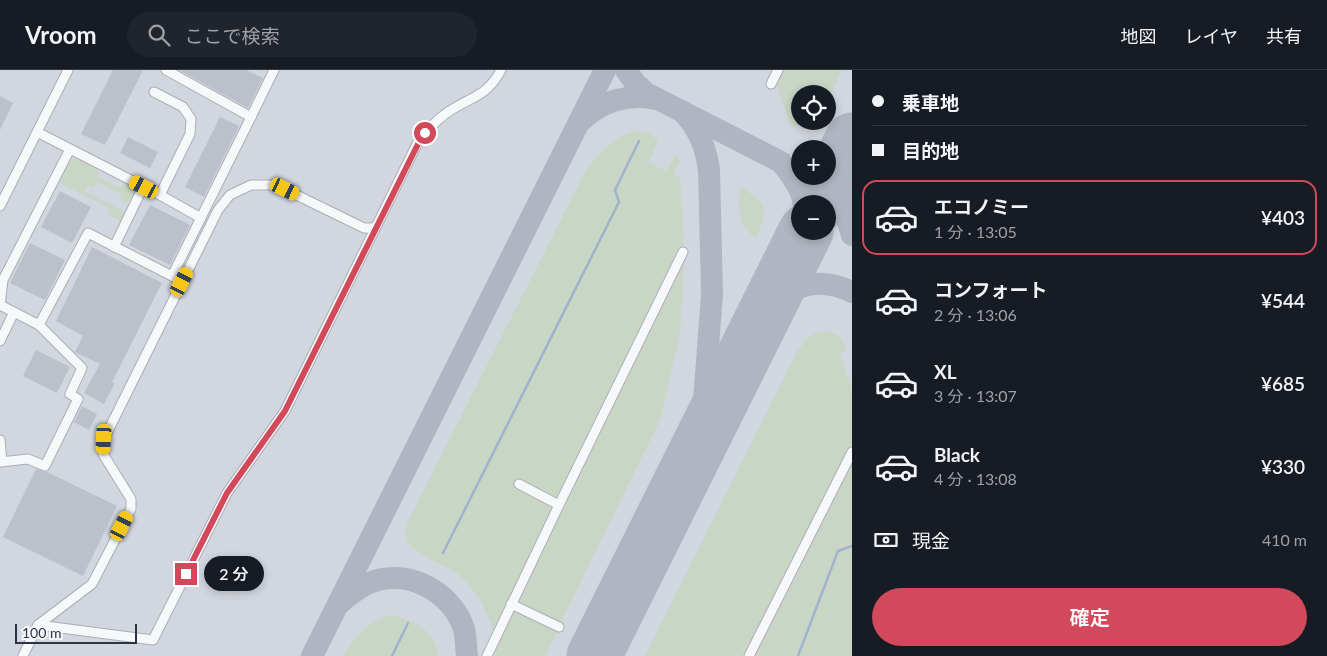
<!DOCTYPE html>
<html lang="ja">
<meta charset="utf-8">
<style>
body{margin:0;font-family:Lato,"Noto Sans JP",sans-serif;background:#20242c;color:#f1f3f6;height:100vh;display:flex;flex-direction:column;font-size:19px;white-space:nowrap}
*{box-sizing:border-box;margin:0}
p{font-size:16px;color:#9ea1a6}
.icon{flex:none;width:28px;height:28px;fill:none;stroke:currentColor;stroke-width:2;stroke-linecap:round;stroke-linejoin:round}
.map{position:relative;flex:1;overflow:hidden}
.sheet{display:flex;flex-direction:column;background:#171b24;width:475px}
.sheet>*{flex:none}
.hud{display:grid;align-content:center;height:110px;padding:0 20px;background:#171b24}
.tools{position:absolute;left:791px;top:15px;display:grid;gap:10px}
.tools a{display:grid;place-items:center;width:45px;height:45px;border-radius:50%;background:#171b24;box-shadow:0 2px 8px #0003;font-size:25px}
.scale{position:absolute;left:15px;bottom:12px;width:122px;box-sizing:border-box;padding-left:5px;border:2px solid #2b3445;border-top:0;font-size:14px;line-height:18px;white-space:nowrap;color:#2b3445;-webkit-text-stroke:4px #f4f6f9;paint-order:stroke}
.end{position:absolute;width:22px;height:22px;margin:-11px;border:6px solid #d1495b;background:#fff;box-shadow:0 0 0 2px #fff}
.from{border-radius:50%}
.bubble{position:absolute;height:35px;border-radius:18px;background:#171b24;box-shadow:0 2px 8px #0003;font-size:16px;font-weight:600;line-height:35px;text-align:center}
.car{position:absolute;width:15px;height:30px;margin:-15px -8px;border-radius:6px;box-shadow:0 0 4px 1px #0007;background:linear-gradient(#f5c518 24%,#345 0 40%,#f5c518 0 76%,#345 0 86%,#f5c518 0)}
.hud b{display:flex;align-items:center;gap:18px;height:48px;font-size:19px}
.hud b+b{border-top:1px solid #363941}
.hud i{width:12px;height:12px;background:#f1f3f6}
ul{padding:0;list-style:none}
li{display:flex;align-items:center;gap:15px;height:75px;margin:0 10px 8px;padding:0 10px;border:2px solid transparent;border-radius:15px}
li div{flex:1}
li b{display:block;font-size:19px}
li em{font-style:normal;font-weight:600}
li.selected{border-color:#d1495b}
li>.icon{width:45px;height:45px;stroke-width:1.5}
.pay{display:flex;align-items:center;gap:12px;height:55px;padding:0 20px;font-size:19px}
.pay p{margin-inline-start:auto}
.action{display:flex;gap:10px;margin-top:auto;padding:10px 20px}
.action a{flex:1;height:58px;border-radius:30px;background:#d1495b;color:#fff;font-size:20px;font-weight:600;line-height:58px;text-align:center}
header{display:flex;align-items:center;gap:30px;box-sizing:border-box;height:70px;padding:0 25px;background:#171b24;border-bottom:1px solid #363941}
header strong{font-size:24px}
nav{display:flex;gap:28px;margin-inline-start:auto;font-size:18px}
.search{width:350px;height:45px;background:#20242c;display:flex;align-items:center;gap:12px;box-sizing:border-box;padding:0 18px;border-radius:28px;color:#9ea1a6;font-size:19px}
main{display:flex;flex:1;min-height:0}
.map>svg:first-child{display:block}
.built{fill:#d2d6de;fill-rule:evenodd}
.green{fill:#c9d6c5}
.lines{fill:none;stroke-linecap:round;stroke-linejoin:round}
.stream{stroke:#9fb4cc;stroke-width:2.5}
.taxiway{stroke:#b0b6c1;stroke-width:22}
.runway{stroke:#b0b6c1;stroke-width:55}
.building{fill:#bbc0ca}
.minor-casing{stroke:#a9aeb7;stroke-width:11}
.minor{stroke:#f7f8fa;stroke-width:9}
.route{stroke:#d1495b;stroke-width:6}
</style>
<header>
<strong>Vroom</strong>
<div class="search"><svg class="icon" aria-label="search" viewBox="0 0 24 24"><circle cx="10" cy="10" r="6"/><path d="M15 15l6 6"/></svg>ここで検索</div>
<nav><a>地図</a><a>レイヤ</a><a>共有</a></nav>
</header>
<main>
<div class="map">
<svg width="852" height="586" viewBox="0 0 852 586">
<rect width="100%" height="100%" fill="#e4e7ec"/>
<path class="built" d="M0,0H852V586H0ZM800,24H828V51H800ZM800,79H828V106H800ZM800,134H828V161H800Z"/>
<g class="green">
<path d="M782,0H842L828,29V24H800V51H809L798,56H791L776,13Z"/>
<path d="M635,61L648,63L658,70L649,93L666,101L676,84L680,92L673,104L680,108L684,173L494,564C487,541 480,525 462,508C449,495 420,487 410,475C405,469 406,461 407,453L586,100C601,82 612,68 635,61Z"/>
<path d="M74,89H78L97,98L99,100L98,107L119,118L124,113C131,116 134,122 132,129L125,133L120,129L122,124L97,112L93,117L88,115L84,121L122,140L123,145L121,151L107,144L110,138L60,113C59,105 66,92 74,89Z"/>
<path d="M740,117C770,135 767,136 757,168C737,157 739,137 740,117Z"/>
<path d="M684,185L680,264L660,350L560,554L519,534L516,531Z"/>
<path d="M825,261C838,264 843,267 846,280L840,283L852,321V374L746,586H645L796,284C804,271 810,263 825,261Z"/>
<path d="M852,387V586H753L786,519L796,509L799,494Z"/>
<path d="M513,538L558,560L545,586H496L495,576Z"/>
<path d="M389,545C412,549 436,560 438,586H343C355,567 368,552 389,545Z"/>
</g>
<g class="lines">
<g class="stream">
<path d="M443,483L619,132L615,120L639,71"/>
<path d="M392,586L408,553"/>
<path d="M798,586L838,481L852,476"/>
</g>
<g class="taxiway">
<path d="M626,0L636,14L646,23L781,92C791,105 801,117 804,134"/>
<path d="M682,41C698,58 706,76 709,100L712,224L701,371"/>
<path d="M582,50C602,31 629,23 656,29"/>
<path d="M828,85L849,75"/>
<path d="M837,101L842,132L852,165"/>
<path d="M772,231C801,214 820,207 852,222"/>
<path d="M339,534C348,526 357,519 367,514C405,496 452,521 464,559C466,568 466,577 467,586"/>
<path d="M312,586L605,0"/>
</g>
<g class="runway">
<path d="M820,134L852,70"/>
<path d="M594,586L806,161"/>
</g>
</g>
<g class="building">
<path d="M113,0H143L105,75L81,64Z"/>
<path d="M179,0H246L263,8L248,38Z"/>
<path d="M0,26L13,33L0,60Z"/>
<path d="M220,47L239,56L204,127L185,117Z"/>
<path d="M128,67L158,82L150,98L120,83Z"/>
<path d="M60,121L91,137L72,173L41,157Z"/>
<path d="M150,135L190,155L170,195L129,175Z"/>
<path d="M30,173L65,190L45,230L10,213Z"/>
<path d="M92,177L162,213L112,312L115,313L104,334L84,323L100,294L75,282L83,266L56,251Z"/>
<path d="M36,280L70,297L57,323L23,306Z"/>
<path d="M82,336L97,344L89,360L74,352Z"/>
<path d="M36,399L47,402L117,436L83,506L3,467Z"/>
</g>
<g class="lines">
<defs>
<g id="minor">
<path d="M166,0L251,47L172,206L182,212"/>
<path d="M771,14L778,0"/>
<path d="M154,22L183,37L191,49L190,64L160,125"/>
<path d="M251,47L274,0"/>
<path d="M37,62L160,125L201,148"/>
<path d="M0,136L68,0"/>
<path d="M114,177L143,117"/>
<path d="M0,235L39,255L82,298L70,324L78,329L45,396L28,389L0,392"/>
<path d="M0,236L3,210L70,79"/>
<path d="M39,255L88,163L172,206"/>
<path d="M0,271L14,242"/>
<path d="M0,370L2,392"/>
<path d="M519,414L559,435"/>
<path d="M511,534L559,557"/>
<path d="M38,555L153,570L227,423L285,341L417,74C425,63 433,53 444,45C467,27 486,29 501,0"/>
<path d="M23,586L38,555L92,514L131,439V429L103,384L104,369L218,140L230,125L251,115H276L364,158H373L377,155"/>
<path d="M487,586L559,435L683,182"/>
<path d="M749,586L852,382"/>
</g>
</defs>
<use href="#minor" class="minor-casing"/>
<use href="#minor" class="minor"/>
</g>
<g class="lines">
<path class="route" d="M186,504L227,423L285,341L418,74L425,63"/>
</g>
</svg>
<div class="tools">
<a><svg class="icon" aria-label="locate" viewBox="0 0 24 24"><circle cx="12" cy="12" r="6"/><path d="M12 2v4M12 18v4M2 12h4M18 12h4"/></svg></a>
<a>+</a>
<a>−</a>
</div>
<div class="scale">100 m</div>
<i class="end from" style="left:425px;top:63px"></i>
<i class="end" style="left:186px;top:504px"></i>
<div class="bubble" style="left:204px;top:486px;width:60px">2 分</div>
<i class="car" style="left:144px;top:117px;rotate:297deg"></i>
<i class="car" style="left:285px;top:119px;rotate:116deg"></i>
<i class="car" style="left:182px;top:212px;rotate:27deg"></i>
<i class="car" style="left:104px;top:369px;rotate:183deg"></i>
<i class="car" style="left:122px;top:456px;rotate:27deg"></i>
</div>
<section class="sheet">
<div class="hud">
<b><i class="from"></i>乗車地</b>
<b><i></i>目的地</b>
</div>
<ul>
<li class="selected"><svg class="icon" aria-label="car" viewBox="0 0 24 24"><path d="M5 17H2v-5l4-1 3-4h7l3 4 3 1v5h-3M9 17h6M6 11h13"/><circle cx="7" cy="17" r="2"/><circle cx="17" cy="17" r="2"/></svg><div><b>エコノミー</b><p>1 分 · 13:05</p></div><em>¥403</em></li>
<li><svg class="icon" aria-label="car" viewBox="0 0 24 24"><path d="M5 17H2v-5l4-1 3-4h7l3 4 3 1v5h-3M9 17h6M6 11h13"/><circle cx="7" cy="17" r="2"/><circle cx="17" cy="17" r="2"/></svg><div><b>コンフォート</b><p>2 分 · 13:06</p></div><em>¥544</em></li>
<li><svg class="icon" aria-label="car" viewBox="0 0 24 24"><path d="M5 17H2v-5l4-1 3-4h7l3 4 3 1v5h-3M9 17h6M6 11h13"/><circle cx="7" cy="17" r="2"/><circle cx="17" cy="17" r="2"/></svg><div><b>XL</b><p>3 分 · 13:07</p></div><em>¥685</em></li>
<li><svg class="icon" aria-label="car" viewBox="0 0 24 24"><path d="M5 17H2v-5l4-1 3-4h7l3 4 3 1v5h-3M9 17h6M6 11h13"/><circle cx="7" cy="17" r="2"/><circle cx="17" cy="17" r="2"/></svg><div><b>Black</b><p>4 分 · 13:08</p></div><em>¥330</em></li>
</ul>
<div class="pay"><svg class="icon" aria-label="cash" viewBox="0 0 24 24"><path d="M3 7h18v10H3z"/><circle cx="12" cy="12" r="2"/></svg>現金<p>410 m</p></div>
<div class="action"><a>確定</a></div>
</section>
</main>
